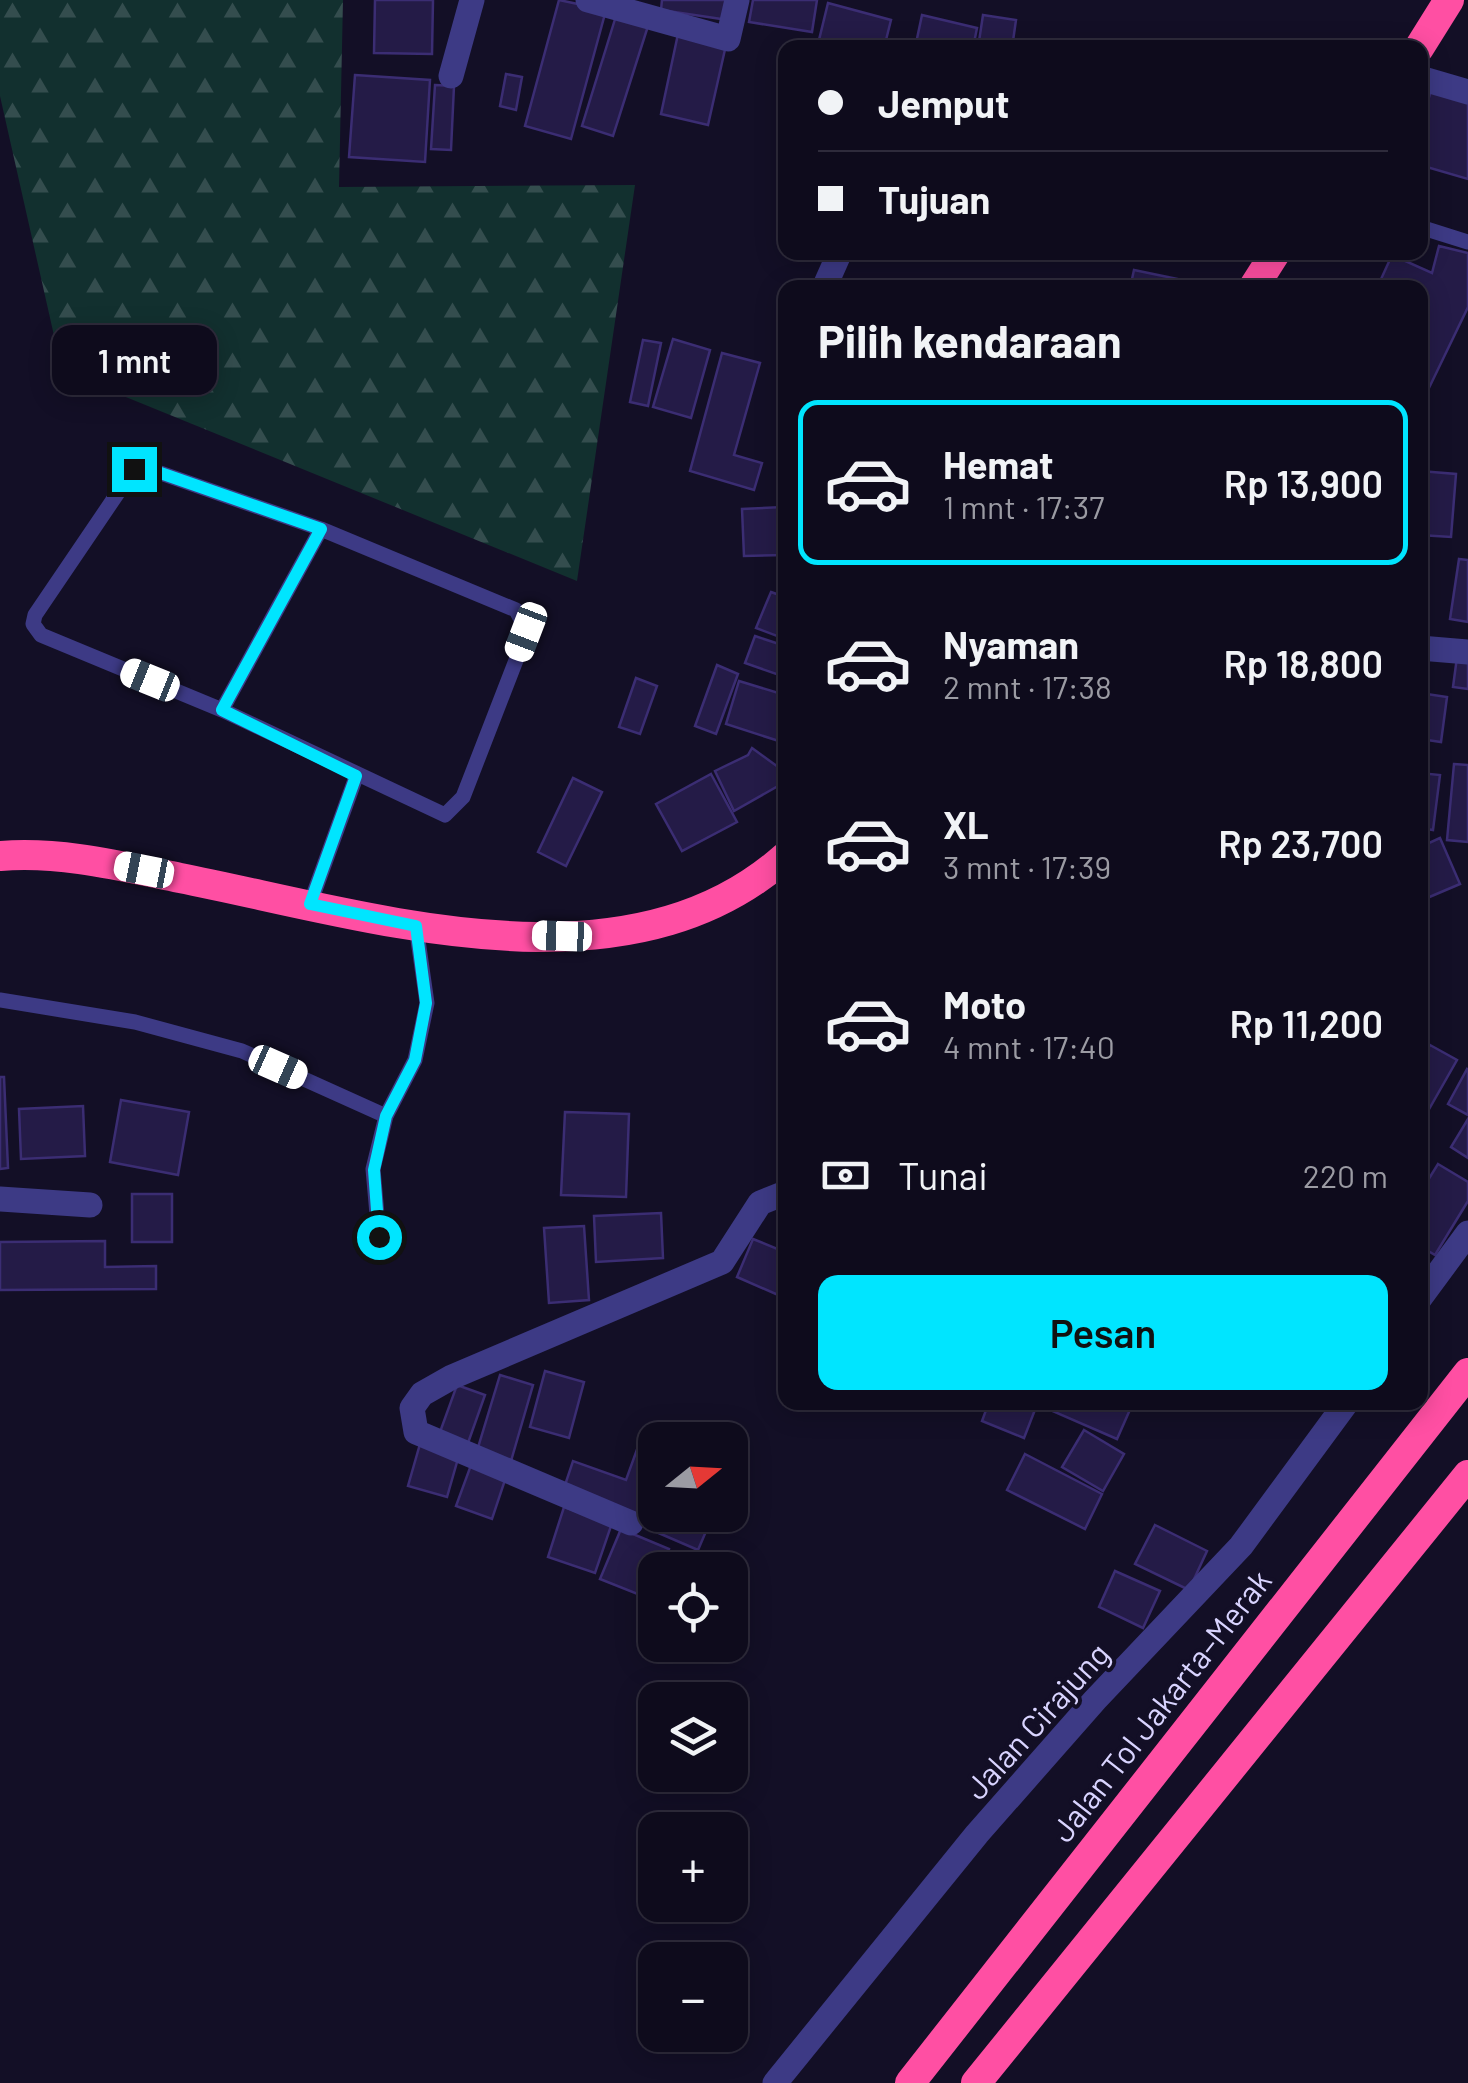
<!DOCTYPE html>
<html lang="id">
<meta charset="utf-8">
<style>
body{margin:0;font-family:Barlow,sans-serif;background:#1c1929;color:#f1f3f6;height:100vh;display:flex;flex-direction:column;font-size:38px;white-space:nowrap}
*{box-sizing:border-box;margin:0}
p{font-size:32px;color:#9b9ba3}
.icon{flex:none;width:55px;height:55px;fill:none;stroke:currentColor;stroke-width:2;stroke-linecap:round;stroke-linejoin:round}
.map{position:relative;flex:1;overflow:hidden}
.side{position:absolute;left:778px;top:280px;width:650px;height:1130px;display:flex;flex-direction:column;background:#0e0b1c;border-radius:20px;box-shadow:0 5px 25px #0003,0 0 0 2px #2e2b3b}
.side>*{flex:none}
.top-card{position:absolute;left:778px;top:40px;width:650px;height:220px;border-radius:20px;box-shadow:0 5px 25px #0003,0 0 0 2px #2e2b3b;display:grid;align-content:center;height:220px;padding:0 40px;background:#0e0b1c}
.needle{width:65px;rotate:72deg}
.tools{position:absolute;left:638px;top:1422px;display:grid;gap:20px}
.tools a{display:grid;place-items:center;width:110px;height:110px;border-radius:20px;background:#0e0b1c;box-shadow:0 5px 25px #0003,0 0 0 2px #2e2b3b;font-size:50px}
.end{position:absolute;width:45px;height:45px;margin:-22px;border:12px solid #00e5ff;background:#111;box-shadow:0 0 0 5px #111}
.from{border-radius:50%}
.bubble{position:absolute;height:70px;border-radius:20px;background:#0e0b1c;box-shadow:0 5px 25px #0003,0 0 0 2px #2e2b3b;font-size:32px;font-weight:600;line-height:70px;text-align:center}
.car{position:absolute;width:30px;height:60px;margin:-30px -15px;border-radius:12px;box-shadow:0 0 8px 2px #0007;background:linear-gradient(#fff 24%,#345 0 40%,#fff 0 76%,#345 0 86%,#fff 0)}
.top-card b{display:flex;align-items:center;gap:35px;height:95px;font-size:38px}
.top-card b+b{border-top:2px solid #2e2b3b}
.top-card i{width:25px;height:25px;background:#f1f3f6}
ul{padding:0;list-style:none}
li{display:flex;align-items:center;gap:30px;height:165px;margin:0 20px 15px;padding:0 20px;border:5px solid transparent;border-radius:20px}
li div{flex:1}
li b{display:block;font-size:38px}
li em{font-style:normal;font-weight:600}
li.on{border-color:#00e5ff}
li>.icon{width:90px;height:90px;stroke-width:1.5}
h2{padding:0 40px;font-size:45px;line-height:120px}
.pay{display:flex;align-items:center;gap:25px;height:110px;padding:0 40px;font-size:38px}
.pay p{margin-inline-start:auto}
.action{display:flex;gap:20px;margin-top:auto;padding:20px 40px}
.action a{flex:1;height:115px;border-radius:20px;background:#00e5ff;color:#111;font-size:40px;font-weight:600;line-height:115px;text-align:center}
.map>svg:first-child{display:block}
.forest{fill:url(#forest-firs)}
.building{fill:#241b47;stroke:#3b2d73;stroke-width:2.5}
.lines{fill:none;stroke-linecap:round;stroke-linejoin:round}
.lane{stroke:#3d3a85;stroke-width:15}
.street{stroke:#3d3a85;stroke-width:25}
.highway{stroke:#ff4fa3;stroke-width:30}
.route{stroke:#00e5ff;stroke-width:12}
.labels{text-anchor:middle;dominant-baseline:central;stroke-width:8;stroke-linejoin:round;paint-order:stroke}
.street-label{font-size:32px;fill:#d9d4ff;stroke:#130f26}
</style>
<div class="map">
<svg width="1468" height="2083" viewBox="0 0 1468 2083">
<defs>
<pattern id="forest-firs" width="22" height="20" patternUnits="userSpaceOnUse" patternTransform="scale(2.5)"><rect width="22" height="20" fill="#12302f"/><path d="M5 1l3.5 6h-7zM16 11l3.5 6h-7z" fill="#344d4e"/></pattern>
</defs>
<rect width="100%" height="100%" fill="#130f26"/>
<path class="forest" d="M0,0H343L339,187L635,185L577,581L62,371L0,96Z"/>
<g class="building">
<path d="M375,0H433L432,54L374,53Z"/>
<path d="M559,0L606,10L571,139L525,126Z"/>
<path d="M662,0H731L728,20L661,10Z"/>
<path d="M753,0H817L812,32L749,22Z"/>
<path d="M828,3L891,20L884,48H847L819,40Z"/>
<path d="M922,15L977,28L973,48H915Z"/>
<path d="M983,15L1016,20L1012,48H978Z"/>
<path d="M616,16L648,26L613,136L582,126Z"/>
<path d="M678,34L726,45L708,125L661,114Z"/>
<path d="M506,74L522,77L516,110L500,106Z"/>
<path d="M355,75L430,80L425,162L349,157Z"/>
<path d="M1433,83L1468,93V179L1420,165V130Z"/>
<path d="M435,85L454,86L451,150L431,149Z"/>
<path d="M1439,246L1468,253V307L1428,390L1420,387V288H1377L1392,255L1432,273Z"/>
<path d="M1134,270L1192,282L1191,288H1130Z"/>
<path d="M673,339L710,350L691,418L653,407Z"/>
<path d="M643,340L661,343L648,406L630,402Z"/>
<path d="M722,353L760,363L734,455L762,463L754,490L690,471Z"/>
<path d="M1420,471L1456,474L1451,537L1420,535Z"/>
<path d="M783,507L785,555L744,556L742,509Z"/>
<path d="M1459,559L1468,560V622L1450,619Z"/>
<path d="M771,592L785,597V639L756,628Z"/>
<path d="M755,636L785,646V677L745,663Z"/>
<path d="M1457,657L1468,658V689L1453,687Z"/>
<path d="M717,665L738,674L716,734L695,726Z"/>
<path d="M636,678L657,686L640,734L619,727Z"/>
<path d="M739,681L785,695V743L726,724Z"/>
<path d="M1420,693L1447,697L1441,742L1420,739Z"/>
<path d="M752,748L785,772V782L734,811L715,771L748,755Z"/>
<path d="M1454,764L1468,765V842L1447,840Z"/>
<path d="M1420,773L1440,775L1433,830L1420,828Z"/>
<path d="M711,774L737,822L682,851L656,804Z"/>
<path d="M573,778L602,792L566,866L538,852Z"/>
<path d="M1440,838L1460,884L1420,901V847Z"/>
<path d="M1430,1045L1457,1060L1420,1125V1062Z"/>
<path d="M1467,1069L1468,1070V1115L1448,1104Z"/>
<path d="M0,1077H4L8,1168L0,1169Z"/>
<path d="M121,1100L189,1112L178,1175L110,1162Z"/>
<path d="M83,1106L85,1156L21,1159L19,1109Z"/>
<path d="M565,1112L629,1114L626,1197L561,1195Z"/>
<path d="M1468,1119V1158L1451,1147Z"/>
<path d="M1438,1164L1468,1182V1201L1435,1255L1420,1246V1193Z"/>
<rect x="132" y="1194" width="40" height="48"/>
<path d="M661,1213L663,1258L596,1262L594,1216Z"/>
<path d="M584,1226L589,1300L549,1303L544,1228Z"/>
<path d="M753,1239L785,1252V1298L737,1277Z"/>
<path d="M105,1241V1267L156,1266V1289L0,1290V1242Z"/>
<path d="M545,1371L584,1382L569,1438L530,1427Z"/>
<path d="M500,1375L533,1385L511,1461L477,1451Z"/>
<path d="M457,1385L485,1395L468,1443L440,1432Z"/>
<path d="M989,1402H1038L1024,1438L982,1421Z"/>
<path d="M1054,1402H1126L1132,1405L1117,1439L1050,1410Z"/>
<path d="M1084,1430L1124,1454L1103,1491L1062,1467Z"/>
<path d="M420,1444L459,1455L447,1497L408,1486Z"/>
<path d="M639,1444L655,1451V1488L642,1520L564,1488L573,1461L626,1480Z"/>
<path d="M1025,1454L1102,1494L1085,1529L1007,1490Z"/>
<path d="M471,1465L506,1477L492,1519L456,1506Z"/>
<path d="M564,1507L612,1523L595,1573L548,1557Z"/>
<path d="M655,1510V1515H713L698,1550L647,1528Z"/>
<path d="M1155,1525L1207,1551L1189,1590L1135,1564Z"/>
<path d="M621,1529L669,1549L664,1564L679,1570H655V1601L600,1579Z"/>
<path d="M1115,1571L1160,1591L1143,1628L1099,1607Z"/>
</g>
<g class="lines">
<g class="lane">
<path d="M1420,227L1468,242"/>
<path d="M222,710L321,529L516,610L527,632L463,797L445,815L222,710L41,635L33,624L35,615L134,469H149L321,529"/>
<path d="M310,904L356,777"/>
<path d="M0,1000L135,1022L242,1051L386,1116"/>
<path d="M379,1237L373,1169L386,1116L415,1060L427,1003L416,926"/>
</g>
<g class="street">
<path d="M588,0L728,39L737,0"/>
<path d="M451,76L472,0"/>
<path d="M1420,78L1468,92"/>
<path d="M824,288L840,252"/>
<path d="M1420,648L1468,652"/>
<path d="M0,1199L90,1205"/>
<path d="M1420,1298L1468,1233"/>
<path d="M631,1523L416,1432L412,1408L422,1394L452,1377L722,1262L760,1203L785,1193"/>
<path d="M775,2083L977,1834L1095,1700L1241,1546L1347,1402"/>
</g>
<g class="highway">
<path d="M1419,48L1449,0"/>
<path d="M1253,288L1276,252"/>
<path d="M0,856C61,851 121,866 180,878C368,915 624,1000 785,857"/>
<path d="M910,2083L1468,1373"/>
<path d="M976,2083L1468,1475"/>
</g>
</g>
<g class="lines">
<path class="route" d="M134,469H149L321,529L222,710L356,776L310,904L416,926L426,1003L415,1060L386,1116L374,1170L379,1237"/>
</g>
<g class="labels">
<g class="street-label">
<text transform="translate(1160 1705) rotate(-52)">Jalan Tol Jakarta–Merak</text>
<text transform="translate(1036 1720) rotate(-48)">Jalan Cirajung</text>
</g>
</g>
</svg>
<div class="tools">
<a><svg class="needle" viewBox="-14 -14 28 28"><path d="M0-13l5 13h-10z" fill="#e53935"/><path d="M0 13l5-13h-10z" fill="#9b9ba3"/></svg></a>
<a><svg class="icon" aria-label="locate" viewBox="0 0 24 24"><circle cx="12" cy="12" r="6"/><path d="M12 2v4M12 18v4M2 12h4M18 12h4"/></svg></a>
<a><svg class="icon" aria-label="layers" viewBox="0 0 24 24"><path d="M12 4l9 5-9 5-9-5zM3 14l9 5 9-5"/></svg></a>
<a>+</a>
<a>−</a>
</div>
<i class="end from" style="left:379px;top:1237px"></i>
<i class="end" style="left:134px;top:469px"></i>
<div class="bubble" style="left:52px;top:325px;width:165px">1 mnt</div>
<i class="car" style="left:526px;top:632px;rotate:201deg"></i>
<i class="car" style="left:150px;top:680px;rotate:292deg"></i>
<i class="car" style="left:144px;top:870px;rotate:281deg"></i>
<i class="car" style="left:562px;top:936px;rotate:272deg"></i>
<i class="car" style="left:278px;top:1067px;rotate:114deg"></i>
<div class="top-card">
<b><i class="from"></i>Jemput</b>
<b><i></i>Tujuan</b>
</div>
<section class="side">
<h2>Pilih kendaraan</h2>
<ul>
<li class="on"><svg class="icon" aria-label="car" viewBox="0 0 24 24"><path d="M5 17H2v-5l4-1 3-4h7l3 4 3 1v5h-3M9 17h6M6 11h13"/><circle cx="7" cy="17" r="2"/><circle cx="17" cy="17" r="2"/></svg><div><b>Hemat</b><p>1 mnt · 17:37</p></div><em>Rp 13,900</em></li>
<li><svg class="icon" aria-label="car" viewBox="0 0 24 24"><path d="M5 17H2v-5l4-1 3-4h7l3 4 3 1v5h-3M9 17h6M6 11h13"/><circle cx="7" cy="17" r="2"/><circle cx="17" cy="17" r="2"/></svg><div><b>Nyaman</b><p>2 mnt · 17:38</p></div><em>Rp 18,800</em></li>
<li><svg class="icon" aria-label="car" viewBox="0 0 24 24"><path d="M5 17H2v-5l4-1 3-4h7l3 4 3 1v5h-3M9 17h6M6 11h13"/><circle cx="7" cy="17" r="2"/><circle cx="17" cy="17" r="2"/></svg><div><b>XL</b><p>3 mnt · 17:39</p></div><em>Rp 23,700</em></li>
<li><svg class="icon" aria-label="car" viewBox="0 0 24 24"><path d="M5 17H2v-5l4-1 3-4h7l3 4 3 1v5h-3M9 17h6M6 11h13"/><circle cx="7" cy="17" r="2"/><circle cx="17" cy="17" r="2"/></svg><div><b>Moto</b><p>4 mnt · 17:40</p></div><em>Rp 11,200</em></li>
</ul>
<div class="pay"><svg class="icon" aria-label="cash" viewBox="0 0 24 24"><path d="M3 7h18v10H3z"/><circle cx="12" cy="12" r="2"/></svg>Tunai<p>220 m</p></div>
<div class="action"><a>Pesan</a></div>
</section>
</div>
